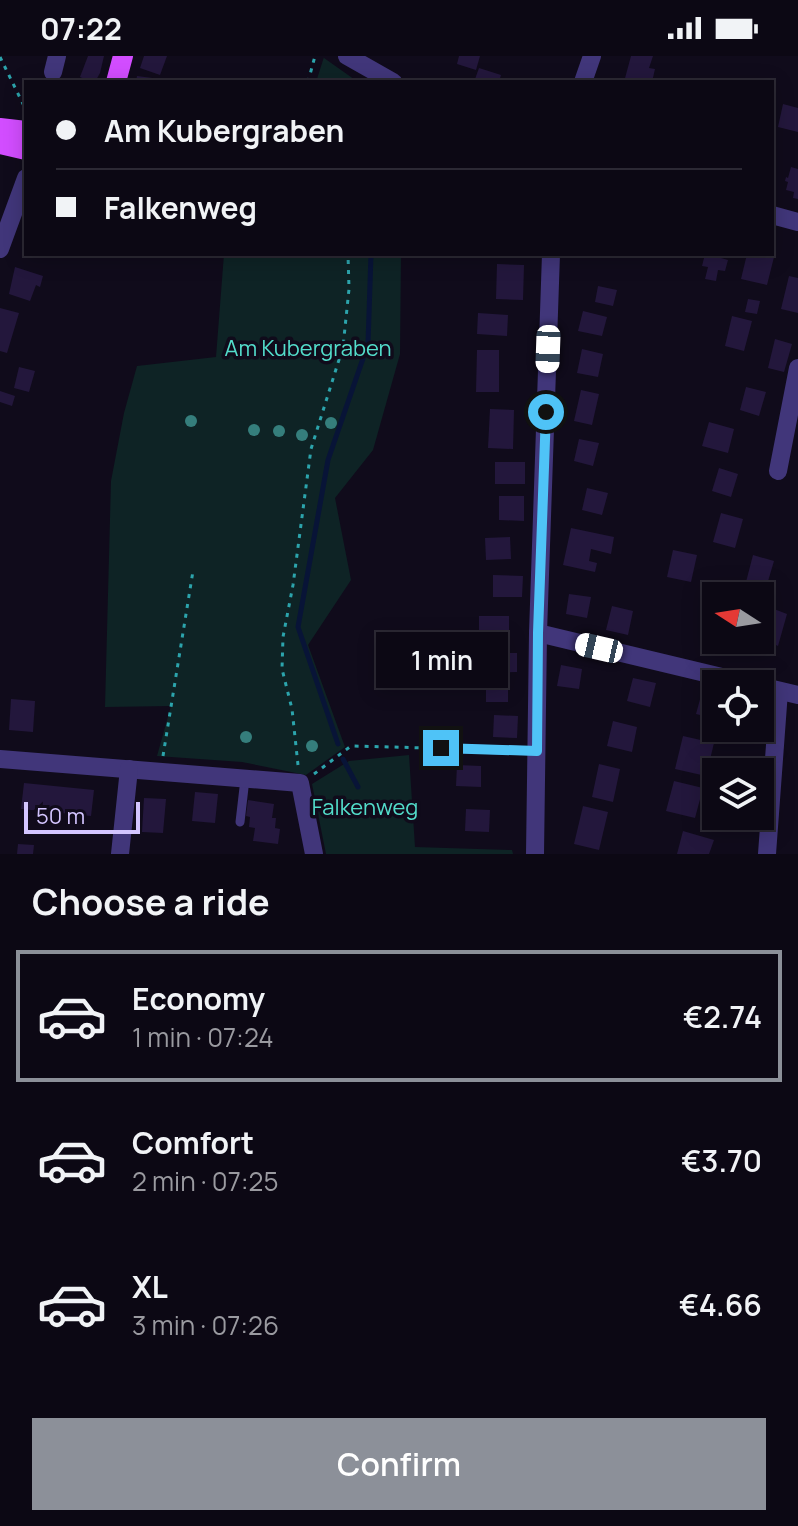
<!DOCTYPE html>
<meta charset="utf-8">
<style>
body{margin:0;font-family:Manrope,sans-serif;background:#15111d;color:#f1f3f6;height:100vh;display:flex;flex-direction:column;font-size:30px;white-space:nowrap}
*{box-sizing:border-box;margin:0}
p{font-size:26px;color:#9a9aa0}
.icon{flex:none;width:44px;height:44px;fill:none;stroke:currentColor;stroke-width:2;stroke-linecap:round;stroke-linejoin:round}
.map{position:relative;height:798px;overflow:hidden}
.drawer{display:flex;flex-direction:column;background:#0c0814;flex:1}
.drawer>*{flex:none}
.hud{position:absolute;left:24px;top:24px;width:750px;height:176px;border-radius:0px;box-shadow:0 4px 20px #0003,0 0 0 2px #2c2934;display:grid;align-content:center;height:176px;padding:0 32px;background:#0c0814}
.needle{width:52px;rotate:282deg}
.tools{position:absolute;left:702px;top:526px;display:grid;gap:16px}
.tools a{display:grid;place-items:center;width:72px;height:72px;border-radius:0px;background:#0c0814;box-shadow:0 4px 20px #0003,0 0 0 2px #2c2934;font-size:40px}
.scale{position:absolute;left:24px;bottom:20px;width:116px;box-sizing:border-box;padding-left:8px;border:4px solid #d3c5ff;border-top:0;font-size:22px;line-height:28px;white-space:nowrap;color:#d3c5ff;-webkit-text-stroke:6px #100b1b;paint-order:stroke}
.end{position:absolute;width:36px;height:36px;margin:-18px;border:10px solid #4fc3f7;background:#111;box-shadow:0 0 0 4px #111}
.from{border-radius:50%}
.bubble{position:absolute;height:56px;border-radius:0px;background:#0c0814;box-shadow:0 4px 20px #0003,0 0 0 2px #2c2934;font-size:26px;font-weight:600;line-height:56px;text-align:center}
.car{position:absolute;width:24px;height:48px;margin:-24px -12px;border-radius:10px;box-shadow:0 0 6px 2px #0007;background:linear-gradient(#fff 24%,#345 0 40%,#fff 0 76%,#345 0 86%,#fff 0)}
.hud b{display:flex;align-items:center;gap:28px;height:76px;font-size:30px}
.hud b+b{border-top:2px solid #2c2934}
.hud i{width:20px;height:20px;background:#f1f3f6}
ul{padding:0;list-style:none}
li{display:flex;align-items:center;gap:24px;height:132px;margin:0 16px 12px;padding:0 16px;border:4px solid transparent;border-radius:0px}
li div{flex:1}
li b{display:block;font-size:30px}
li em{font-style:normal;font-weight:600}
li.on{border-color:#8c9099}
li>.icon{width:72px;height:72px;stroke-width:1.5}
h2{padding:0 32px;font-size:36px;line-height:96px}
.cta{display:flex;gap:16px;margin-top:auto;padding:16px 32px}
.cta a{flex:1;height:92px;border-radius:0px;background:#8c9099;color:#fff;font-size:32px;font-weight:600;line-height:92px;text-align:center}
.status{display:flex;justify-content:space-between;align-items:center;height:56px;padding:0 40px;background:#0c0814;direction:ltr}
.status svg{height:22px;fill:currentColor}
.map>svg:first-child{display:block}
.green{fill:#0e2325}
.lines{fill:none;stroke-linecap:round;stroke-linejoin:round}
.stream{stroke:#081437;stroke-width:5}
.building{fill:#23173c}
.path{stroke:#2ca4ac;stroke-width:3;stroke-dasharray:4 6;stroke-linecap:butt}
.lane{stroke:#41367a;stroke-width:9}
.street{stroke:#41367a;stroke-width:18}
.primary{stroke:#d24dff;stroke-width:20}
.tree{fill:#357e7c}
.route{stroke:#4fc3f7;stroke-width:10}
.labels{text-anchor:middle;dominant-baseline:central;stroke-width:7;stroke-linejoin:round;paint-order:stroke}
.park-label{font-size:22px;fill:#53ddcb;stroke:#100b1b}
</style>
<div class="status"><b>07:22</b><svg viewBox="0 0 49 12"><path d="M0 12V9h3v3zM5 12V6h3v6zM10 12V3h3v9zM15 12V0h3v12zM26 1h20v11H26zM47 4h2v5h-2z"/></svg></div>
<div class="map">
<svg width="798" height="798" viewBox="0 0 798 798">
<rect width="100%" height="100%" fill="#100b1b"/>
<g class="green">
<path d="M324,1V2L358,26H316Z"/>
<path d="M224,198H401L400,298L373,394L335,442L351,524L308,589L345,691L306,719L242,706L157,700L171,650L105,651L111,425L124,357L137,310L216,301Z"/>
<path d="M409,699L415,791L512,794L513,798H326L312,728L349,705Z"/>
</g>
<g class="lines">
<g class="stream">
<path d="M338,688L298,571L328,404L368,288L371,198"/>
<path d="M343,703L358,731"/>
</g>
</g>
<g class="building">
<path d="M88,0H104L100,17L95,26H91L80,21Z"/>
<path d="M144,0H167L160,19L140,12Z"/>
<path d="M459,0H480L476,14L457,8Z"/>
<path d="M631,0H653L649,12L655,13L652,26H624Z"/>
<path d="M479,12L501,19L499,26H474Z"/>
<path d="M137,20L160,23V26H136Z"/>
<path d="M783,48L798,52V76L778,71Z"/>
<path d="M791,111L798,113V143L793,142L794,136L786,134L788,126L785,125L786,121L788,122Z"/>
<path d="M705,198H722L721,202L728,204L725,215L718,214L716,225L705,223L708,211L702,210Z"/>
<path d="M747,198H762L774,201L767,229L741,223Z"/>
<path d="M497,208L524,209L523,244L496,243Z"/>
<path d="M15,211L43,220L40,231L36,229L30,245L9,238Z"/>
<path d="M789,220L798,222V257L781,253Z"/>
<path d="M598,230L617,234L613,250L595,246Z"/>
<path d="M748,243L760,245L757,258L745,256Z"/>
<path d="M0,252L19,257L7,297L0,295Z"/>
<path d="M583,255L607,261L602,280L578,275Z"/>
<path d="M478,257L508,259L507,280L477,278Z"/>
<path d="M732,260L752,265L744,295L725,290Z"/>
<path d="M775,283L792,288L784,316L768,312Z"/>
<path d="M582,293L603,298L598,321L577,317Z"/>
<path d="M477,294H499V336H476Z"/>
<path d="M19,311L35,315L29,336L14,332Z"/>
<path d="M746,331L766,336L759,360L740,354Z"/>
<path d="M581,334L599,338L592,369L574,365Z"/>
<path d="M0,335L15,340L12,350L0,346Z"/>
<path d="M490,353L514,354L513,393L488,392Z"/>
<path d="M709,366L734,373L728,397L702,390Z"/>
<path d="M579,383L599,387L593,410L574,405Z"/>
<rect x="495" y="406" width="30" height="22"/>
<path d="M719,412L738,418L731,441L712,435Z"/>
<path d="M587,432L608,437L602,459L582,454Z"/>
<path d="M499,440H524V465L499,464Z"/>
<path d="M721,457L743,463L735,492L713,486Z"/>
<path d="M571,472L614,481L611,498L591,493L589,505L597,507L595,516L563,509Z"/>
<path d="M510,481L511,503L486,504L485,482Z"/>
<path d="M673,494L697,499L691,526L667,521Z"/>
<path d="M753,499L774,505L766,532L746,526Z"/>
<path d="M493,519L523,520L522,541H493Z"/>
<path d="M711,527L726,531L724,540H716V565L703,562Z"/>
<path d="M569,538L591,541L587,562L566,558Z"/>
<path d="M612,550L633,555L628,579L606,574Z"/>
<path d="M774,553L787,558L778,590L766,584L760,585V558Z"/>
<path d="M479,560H509V581L479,580Z"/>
<path d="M490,597H517V616L490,617Z"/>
<path d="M561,609L582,613L579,633L557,630Z"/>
<path d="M633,622L656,627L650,651L627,645Z"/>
<rect x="486" y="629" width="22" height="17"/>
<path d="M702,636L716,640V663L696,658Z"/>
<path d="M11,643L35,645L33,676L9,674Z"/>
<path d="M494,659L518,660L517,682L493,681Z"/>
<path d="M613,665L637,671L632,696L607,690Z"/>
<path d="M683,680L714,687L706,720L675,713Z"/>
<path d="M599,708L620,713L613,746L592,741Z"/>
<path d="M457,709L481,710V731L456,730Z"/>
<path d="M674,725L703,732L695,762L666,755Z"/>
<path d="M24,727L94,734L91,760L21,753Z"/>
<path d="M195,736L218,738L215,767L192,765Z"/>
<path d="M144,742L166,743L163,777L142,776Z"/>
<path d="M248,744L274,748L272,762H276L275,772L280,773L278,788L253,785L255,772L249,771L250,761L246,760Z"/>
<path d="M583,750L608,756L599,794L574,788Z"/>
<path d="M466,753L490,754L489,776L465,775Z"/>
<path d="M683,775L714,784L709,798H677Z"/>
<path d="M18,788L34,789L33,798H17Z"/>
</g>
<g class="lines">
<g class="path">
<path d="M0,1L26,54"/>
<path d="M308,26L315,0"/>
<path d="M163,700L193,515"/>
<path d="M298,709L292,653L282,613L283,581L293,529L311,393L343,291L349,233L348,198"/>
<path d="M314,718L351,690L429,692"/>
</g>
<g class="lane">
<path d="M441,692L537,695"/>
<path d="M240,766L245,723"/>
</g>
<g class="street">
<path d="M347,0L393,26"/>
<path d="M53,16L57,0"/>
<path d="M583,26L592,0"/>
<path d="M772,159L798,166"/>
<path d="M0,193L26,122"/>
<path d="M778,415L798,312"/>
<path d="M538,577L751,628"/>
<path d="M760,630L798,639"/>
<path d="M0,703L300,727L314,798"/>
<path d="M120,798L129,713"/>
<path d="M535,798L538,577L551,198"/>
<path d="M767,798L779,635"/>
</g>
<g class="primary">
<path d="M116,26L123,0"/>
<path d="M0,72L26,75"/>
<path d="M0,88L26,94"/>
</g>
</g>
<g class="tree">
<circle cx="191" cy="365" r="6"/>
<circle cx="331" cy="367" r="6"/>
<circle cx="254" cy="374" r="6"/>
<circle cx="279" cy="375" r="6"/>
<circle cx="302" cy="379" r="6"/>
<circle cx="246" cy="681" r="6"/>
<circle cx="312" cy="690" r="6"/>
</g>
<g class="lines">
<path class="route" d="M441,692L537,695L538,577L546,356"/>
</g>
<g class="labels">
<g class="park-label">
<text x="308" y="292">Am Kubergraben</text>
<text x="365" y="751">Falkenweg</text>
</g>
</g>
</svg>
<div class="tools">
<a><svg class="needle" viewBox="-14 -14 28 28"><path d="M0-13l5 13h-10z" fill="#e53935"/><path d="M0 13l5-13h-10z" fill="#9a9aa0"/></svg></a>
<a><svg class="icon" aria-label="locate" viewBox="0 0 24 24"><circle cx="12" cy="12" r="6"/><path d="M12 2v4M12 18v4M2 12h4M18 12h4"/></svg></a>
<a><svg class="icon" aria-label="layers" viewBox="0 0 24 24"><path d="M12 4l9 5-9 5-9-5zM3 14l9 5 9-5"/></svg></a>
</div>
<div class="scale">50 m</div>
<i class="end from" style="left:546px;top:356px"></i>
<i class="end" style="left:441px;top:692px"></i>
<div class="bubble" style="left:376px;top:576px;width:132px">1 min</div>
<i class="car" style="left:548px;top:293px;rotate:182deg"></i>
<i class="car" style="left:599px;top:592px;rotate:283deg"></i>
<div class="hud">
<b><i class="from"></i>Am Kubergraben</b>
<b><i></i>Falkenweg</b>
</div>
</div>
<section class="drawer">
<h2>Choose a ride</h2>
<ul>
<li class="on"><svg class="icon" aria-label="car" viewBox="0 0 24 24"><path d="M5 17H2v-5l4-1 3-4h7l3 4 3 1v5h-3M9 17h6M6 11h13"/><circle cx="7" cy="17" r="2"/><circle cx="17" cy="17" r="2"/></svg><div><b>Economy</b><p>1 min · 07:24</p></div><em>€2.74</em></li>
<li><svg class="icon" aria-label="car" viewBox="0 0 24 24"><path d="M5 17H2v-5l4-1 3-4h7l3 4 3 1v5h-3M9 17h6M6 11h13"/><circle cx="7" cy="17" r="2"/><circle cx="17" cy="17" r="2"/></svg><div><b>Comfort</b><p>2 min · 07:25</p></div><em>€3.70</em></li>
<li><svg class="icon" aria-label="car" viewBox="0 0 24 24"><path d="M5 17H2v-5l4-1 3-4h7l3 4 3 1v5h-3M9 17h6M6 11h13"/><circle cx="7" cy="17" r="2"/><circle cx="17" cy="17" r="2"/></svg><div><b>XL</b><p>3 min · 07:26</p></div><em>€4.66</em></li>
</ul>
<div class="cta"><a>Confirm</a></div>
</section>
